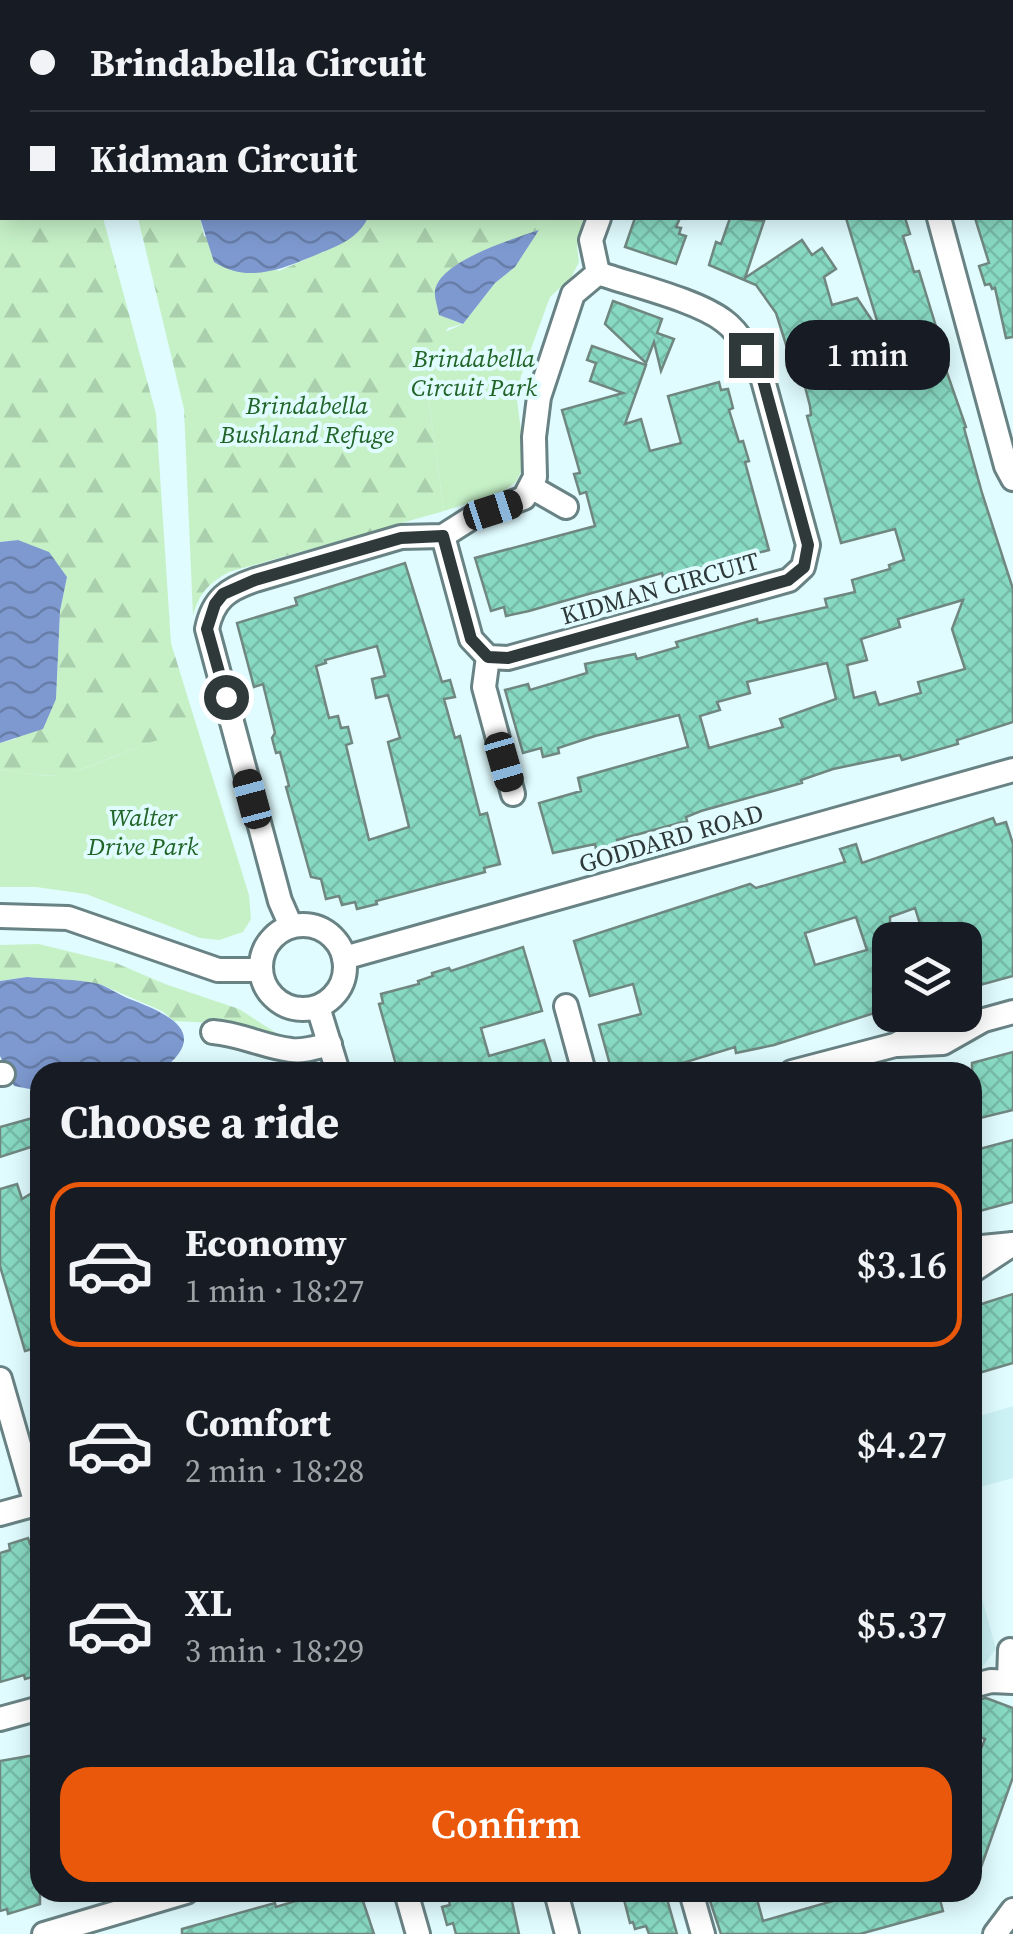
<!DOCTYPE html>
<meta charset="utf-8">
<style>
body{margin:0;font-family:"Source Serif 4",serif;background:#242831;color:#f1f3f6;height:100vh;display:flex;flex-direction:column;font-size:38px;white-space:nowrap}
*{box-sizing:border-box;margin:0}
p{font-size:32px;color:#9ea1a6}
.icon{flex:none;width:55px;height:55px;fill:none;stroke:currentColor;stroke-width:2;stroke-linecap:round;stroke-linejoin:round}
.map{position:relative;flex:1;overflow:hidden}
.sheet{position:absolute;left:30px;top:1062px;width:952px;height:840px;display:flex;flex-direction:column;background:#171b24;border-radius:30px;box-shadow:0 5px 25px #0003}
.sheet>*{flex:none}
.top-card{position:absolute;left:0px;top:0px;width:1015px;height:220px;box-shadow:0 5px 25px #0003;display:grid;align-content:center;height:220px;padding:0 30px;background:#171b24}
.controls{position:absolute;left:872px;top:922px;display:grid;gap:20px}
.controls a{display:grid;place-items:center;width:110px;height:110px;border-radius:20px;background:#171b24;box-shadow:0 5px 25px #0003;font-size:50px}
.end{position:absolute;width:45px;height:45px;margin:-22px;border:12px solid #2f393a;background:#fff;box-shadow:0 0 0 5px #fff}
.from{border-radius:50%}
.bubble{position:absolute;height:70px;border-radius:30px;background:#171b24;box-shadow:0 5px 25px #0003;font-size:32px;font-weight:600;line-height:70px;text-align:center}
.car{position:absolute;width:30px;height:60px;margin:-30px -15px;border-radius:12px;box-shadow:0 0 8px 2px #0007;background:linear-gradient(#222 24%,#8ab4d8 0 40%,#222 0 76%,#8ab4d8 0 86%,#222 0)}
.top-card b{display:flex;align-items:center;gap:35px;height:95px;font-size:38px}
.top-card b+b{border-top:2px solid #363941}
.top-card i{width:25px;height:25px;background:#f1f3f6}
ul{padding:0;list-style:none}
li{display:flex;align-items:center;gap:30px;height:165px;margin:0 20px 15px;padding:0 10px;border:5px solid transparent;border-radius:30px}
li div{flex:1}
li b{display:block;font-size:38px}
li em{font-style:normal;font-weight:600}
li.selected{border-color:#ea580c}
li>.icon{width:90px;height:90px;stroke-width:1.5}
h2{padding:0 30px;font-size:45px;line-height:120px}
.button{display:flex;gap:20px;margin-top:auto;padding:20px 30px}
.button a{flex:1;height:115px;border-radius:30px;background:#ea580c;color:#fff;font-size:40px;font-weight:600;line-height:115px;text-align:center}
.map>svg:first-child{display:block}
.built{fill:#ccf2f6}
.forest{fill:url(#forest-firs)}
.park{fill:#c6f1c7}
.water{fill:url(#water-waves)}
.building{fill:url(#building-cross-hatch);stroke:#708780;stroke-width:2.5;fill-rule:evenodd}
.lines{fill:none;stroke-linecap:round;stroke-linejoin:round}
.minor-casing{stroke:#698284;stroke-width:28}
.minor{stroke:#fff;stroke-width:22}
.route{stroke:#2f393a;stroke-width:12}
.labels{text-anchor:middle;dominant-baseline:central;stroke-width:8;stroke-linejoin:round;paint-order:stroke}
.park-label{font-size:25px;font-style:italic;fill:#206427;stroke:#e0fcff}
.street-label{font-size:25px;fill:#2f393a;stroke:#e0fcff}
</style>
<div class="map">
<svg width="1013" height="1934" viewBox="0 0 1013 1934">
<defs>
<pattern id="forest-firs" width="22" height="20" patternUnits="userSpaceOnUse" patternTransform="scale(2.5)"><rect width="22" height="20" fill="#c6f1c7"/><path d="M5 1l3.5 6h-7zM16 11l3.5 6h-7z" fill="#aacfac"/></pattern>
<pattern id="water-waves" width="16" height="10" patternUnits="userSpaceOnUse" patternTransform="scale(2.5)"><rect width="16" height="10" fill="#7d99cf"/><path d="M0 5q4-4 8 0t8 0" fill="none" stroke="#677ea9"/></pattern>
<pattern id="building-cross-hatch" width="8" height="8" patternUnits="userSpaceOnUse" patternTransform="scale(2.5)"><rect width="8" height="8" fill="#88d9c2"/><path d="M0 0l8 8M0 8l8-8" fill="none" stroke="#76bba7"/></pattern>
</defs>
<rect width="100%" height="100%" fill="#e0fcff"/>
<g class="built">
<path d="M1013,1406V1478L973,1489V1418Z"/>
<path d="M973,1566L996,1649L979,1671L973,1673Z"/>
</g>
<g class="forest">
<path d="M0,0L12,2H2V218H103L156,414L171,643L200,737C150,732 110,764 63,774C41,779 21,771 0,770V743L15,739L56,699L60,611L67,577L18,540L0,542Z"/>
<path d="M139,0H680L130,2Z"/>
<path d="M138,218H200L204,236L279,271L311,257L366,222L368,218H546L539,230L490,249L439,315L463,324L448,328L424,368L444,511L229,572C209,583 199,593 193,616L184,409Z"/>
<path d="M39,944L116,963L165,984L239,1009L281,1036L285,1043L234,1024L174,1021L162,1011L102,985L27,977L0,981V945Z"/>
</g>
<g class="park">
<path d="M546,218H585L577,246L579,262L571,278L550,297L521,376L517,400L524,453L523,468L516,482L501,493L444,511L424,368L434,337L463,324L495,283L515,267Z"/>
<path d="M182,735L200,737L249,895L251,919L243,932L219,940L200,938L86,894L36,887H0V770C21,771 41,779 62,774C104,766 140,740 182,735Z"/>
</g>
<g class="water">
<path d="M200,218H368C355,242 336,246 311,257C279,270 247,283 214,262Z"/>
<path d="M539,230L515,267L495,283L463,324L439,315C438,308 434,297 435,291C439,261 513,239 539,230Z"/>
<path d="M18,540L49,552L67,577L60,611L56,699L43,729L0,743V542Z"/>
<path d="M27,977C50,979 76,979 99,984C108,987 118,994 127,998C169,1014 213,1033 159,1072H40V1091L14,1086L0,1056V981Z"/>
</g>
<g class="building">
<path d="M635,218H680L676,227L681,228L679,234L686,236L676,264L625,247Z"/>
<path d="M730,218L764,221L745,278L802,240L812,255L822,248L836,269L824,277L832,305L857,298L881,334L846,218H905L910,234L903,236L914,272L919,271L941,343L948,365L945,367L966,427L964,428L982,493L1013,589V722L957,740L958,744L902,760L900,755L833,769L801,780L802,783L701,811L686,817L687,821L617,840L618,844L596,849L595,844L553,853L539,803L581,791L578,778L688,747L679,715L595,736L558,748L559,753L543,757L541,748L523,753L505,690L528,684L530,690L587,673L585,664L635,654L637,659L678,647L676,642L757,619L758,623L827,607L825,599L855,592L852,580L890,569L889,565L904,560L895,529L841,543L807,416L811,415L810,406L802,375L796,376L776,313L756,285L709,265L716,242L721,244ZM963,600L952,629L965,669L918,682L921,693L879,705L875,692L854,698L847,665L867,660L861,639L900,627L898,619ZM827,663L836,699L780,719L783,727L709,748L700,716L720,710L717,702L750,693L747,682Z"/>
<path d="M975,218H1013V337L1006,338L995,288L992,289L990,284L985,285L979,266L989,263Z"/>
<path d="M613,301L662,319L657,333L674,339L661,371L654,342L646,363L605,324Z"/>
<path d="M592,346L646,365L625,424L641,419L650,451L681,443L668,396L719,382L721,390L728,389L733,408L729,410L739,442L743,441L749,461L745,462L769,550L678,574L679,578L664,582L662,573L529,611L506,616L504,607L491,611L475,558L595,526L586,492L580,494L574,474L580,473L562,410L623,393L590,381L596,363L587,360Z"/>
<path d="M405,563L442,682L450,680L455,697L444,699L449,717L455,738L460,736L480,815L487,813L500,864L484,868L485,872L376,901L377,904L357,909L355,902L342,905L339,896L326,899L321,879L311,877L286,787L289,786L280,752L276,753L272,738L275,733L263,684L254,687L237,623L297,605L295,598ZM377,646L385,676L372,679L376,698L388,695L400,738L388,742L409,827L369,840L346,745L352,743L348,727L341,728L338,716L329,718L316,666L326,663L325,660Z"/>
<path d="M993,818L996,825L1006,822L1013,844V976L980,985L977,974L965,977V940H925L915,908L890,917V1008L774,1045L736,1053L735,1047L676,1065L677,1069L664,1072H612L599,1025L641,1014L633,984L590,996L574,941L750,884L756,888L845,862L840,849L856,844L862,863ZM856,917L867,950L815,965L805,933Z"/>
<path d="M523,947L542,1011L481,1028L489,1056L544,1040L554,1072H398L379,1004L383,1003L381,994L419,984L418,981L433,976L432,973L449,968L451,971Z"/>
<path d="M1013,1052V1110L972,1120V1063Z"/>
<path d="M40,1116V1144L0,1157V1127Z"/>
<path d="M1013,1140V1202L972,1213V1151Z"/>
<path d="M17,1184L22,1199L40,1188V1347L25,1351L0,1266V1189Z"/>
<path d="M1013,1294V1363L972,1375V1307Z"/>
<path d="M28,1538L30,1544L40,1541V1675L25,1679L24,1675L0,1682V1553L10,1550L9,1544Z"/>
<path d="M986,1698L1013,1708V1777L974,1887L972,1770L985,1739L972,1734V1701Z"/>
<path d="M35,1755L40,1771V1904L8,1914L7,1909L0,1911V1761Z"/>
<path d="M307,1892H360L374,1934H182V1929L275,1903L276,1907L309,1897Z"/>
<path d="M447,1892H510L519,1934H456L453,1923L447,1925L442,1907L450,1905Z"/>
<path d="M622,1892H665L677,1934H649L646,1926L635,1929L633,1922L630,1923Z"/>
<path d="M707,1892H755L763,1921L864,1892H938L943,1911L860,1934H721Z"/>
</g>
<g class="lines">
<defs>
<g id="minor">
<path d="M699,2L701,0"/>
<path d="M1012,112H1013"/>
<path d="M939,218L1006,466L1013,479"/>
<path d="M531,487L566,507"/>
<path d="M443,536L471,639L488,657L508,658L789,580L803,567L808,545L763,380C754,361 742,334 724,321C697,300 632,285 598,273"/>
<path d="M488,657L484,687L513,794"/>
<path d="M0,916L68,918L218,970H260"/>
<circle cx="303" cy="967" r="42"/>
<path d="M291,926L280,901L207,629C213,599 228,589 255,580L401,537L443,536L473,517L524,498L535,477L534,437L539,397L573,294L598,273L591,240L599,218"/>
<path d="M344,958L1013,770"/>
<path d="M566,1006L584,1072"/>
<path d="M318,1007L338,1072"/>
<path d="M213,1032C241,1034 264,1047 291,1050C304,1052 317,1047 330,1044"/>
<path d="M898,1045L943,1043L980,1022"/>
<path d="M792,1072L895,1045L937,1023L984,1020L1013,1012"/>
<path d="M0,1074H3"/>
<path d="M972,1248L1013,1244"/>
<path d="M972,1271L1013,1244"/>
<path d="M0,1379L36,1504"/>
<path d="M0,1514L40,1503"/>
<path d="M1009,1681L1010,1650"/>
<path d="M972,1686L991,1681L1013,1682"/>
<path d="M0,1719L40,1708"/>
<path d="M406,1892L418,1934"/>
<path d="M556,1892L567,1934"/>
<path d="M691,1892L703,1934"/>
<path d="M44,1934L186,1892"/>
<path d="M995,1934L1013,1910"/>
</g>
</defs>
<use href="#minor" class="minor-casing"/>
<use href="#minor" class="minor"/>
</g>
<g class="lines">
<path class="route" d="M226,697L207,629L215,604L223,594L255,580L401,538L443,536L471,639L488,657L508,658L788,580L804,567L808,545L763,380L751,355"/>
</g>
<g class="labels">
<g class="park-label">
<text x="474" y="358">Brindabella<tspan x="474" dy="29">Circuit Park</tspan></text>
<text x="307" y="405">Brindabella<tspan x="307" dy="29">Bushland Refuge</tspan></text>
<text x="143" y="817">Walter<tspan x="143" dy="29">Drive Park</tspan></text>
</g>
<g class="street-label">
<text transform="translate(660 588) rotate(-16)">KIDMAN CIRCUIT</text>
<text transform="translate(671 838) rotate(-16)">GODDARD ROAD</text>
</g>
</g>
</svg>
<div class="controls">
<a><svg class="icon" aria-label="layers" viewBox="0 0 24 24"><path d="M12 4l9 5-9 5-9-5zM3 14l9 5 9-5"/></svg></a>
</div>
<i class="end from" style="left:226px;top:697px"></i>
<i class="end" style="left:751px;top:355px"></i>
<div class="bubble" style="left:785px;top:320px;width:165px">1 min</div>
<i class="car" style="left:493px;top:510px;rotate:72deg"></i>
<i class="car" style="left:504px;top:762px;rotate:164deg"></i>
<i class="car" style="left:252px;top:799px;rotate:345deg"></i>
<div class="top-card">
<b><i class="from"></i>Brindabella Circuit</b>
<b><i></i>Kidman Circuit</b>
</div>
<section class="sheet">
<h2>Choose a ride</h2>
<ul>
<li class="selected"><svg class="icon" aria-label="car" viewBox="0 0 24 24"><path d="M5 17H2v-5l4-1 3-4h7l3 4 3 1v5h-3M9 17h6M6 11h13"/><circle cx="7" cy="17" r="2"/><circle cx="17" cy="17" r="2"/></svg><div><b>Economy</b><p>1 min · 18:27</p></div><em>$3.16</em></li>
<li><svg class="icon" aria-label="car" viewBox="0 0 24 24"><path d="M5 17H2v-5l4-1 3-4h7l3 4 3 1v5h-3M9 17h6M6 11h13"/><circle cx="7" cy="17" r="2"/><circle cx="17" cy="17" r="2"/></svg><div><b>Comfort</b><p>2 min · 18:28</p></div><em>$4.27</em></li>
<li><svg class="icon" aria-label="car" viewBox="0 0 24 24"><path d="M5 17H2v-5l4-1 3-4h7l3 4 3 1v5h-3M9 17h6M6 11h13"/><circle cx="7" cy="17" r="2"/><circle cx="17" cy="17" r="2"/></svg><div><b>XL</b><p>3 min · 18:29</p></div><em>$5.37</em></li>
</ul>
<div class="button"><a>Confirm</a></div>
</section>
</div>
